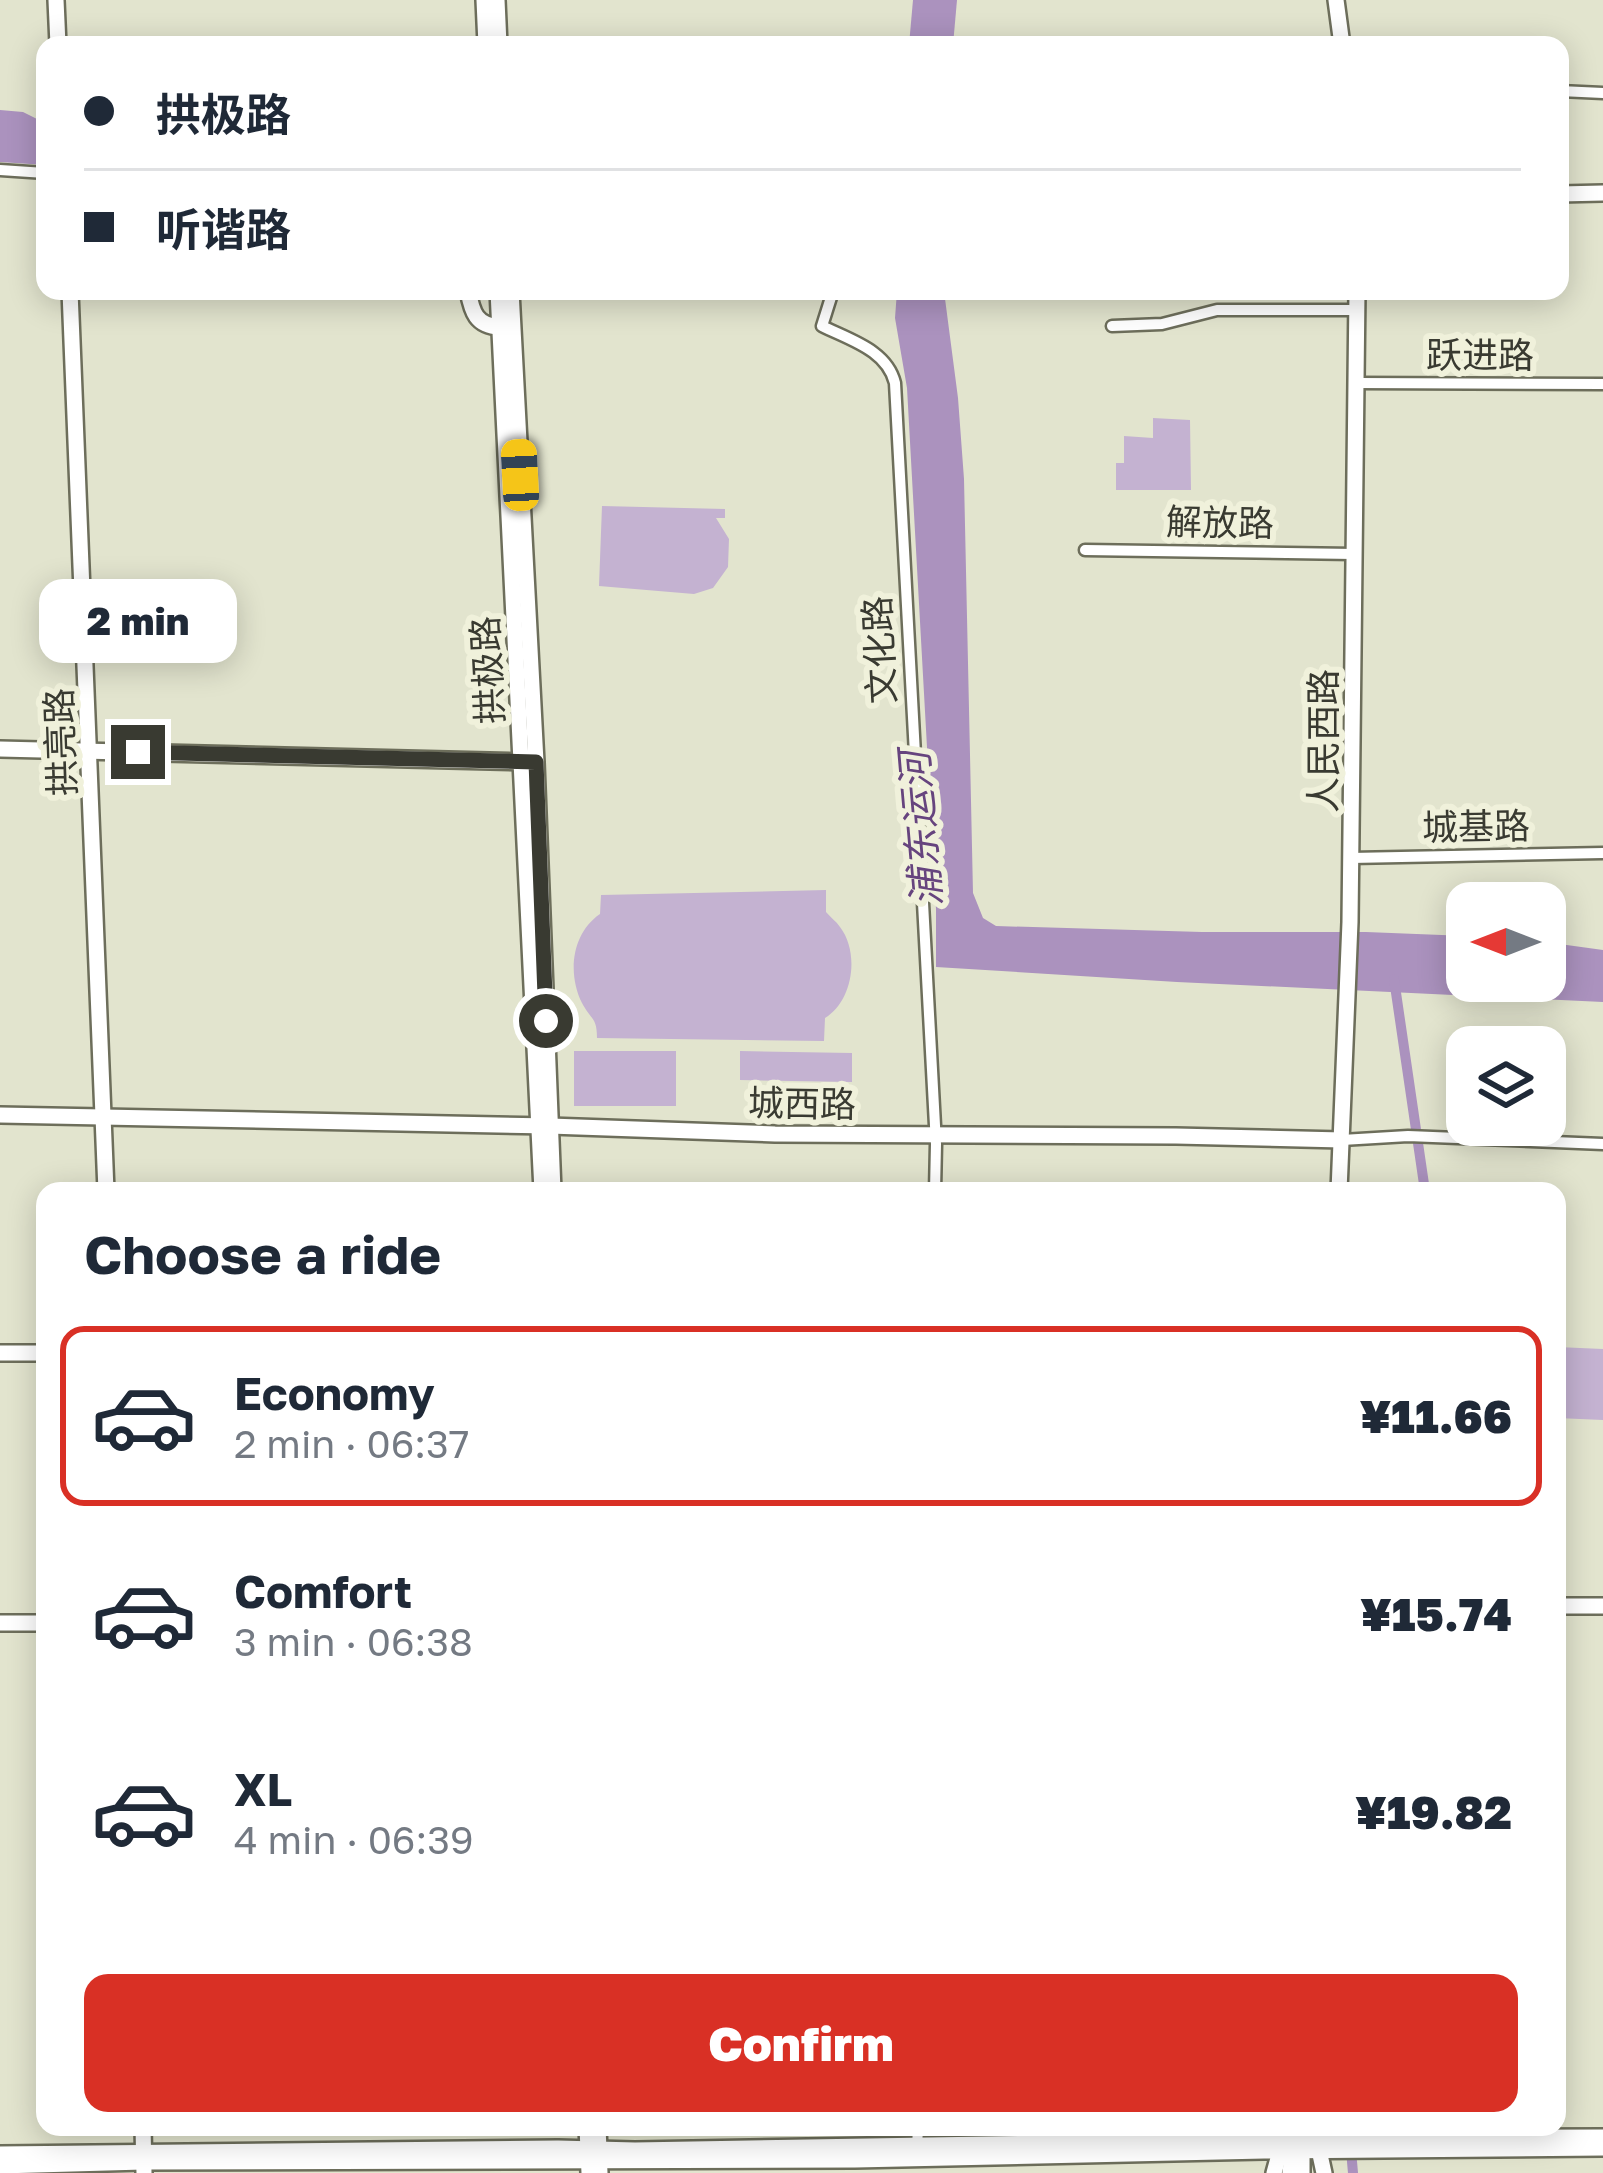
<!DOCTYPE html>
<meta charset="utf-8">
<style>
body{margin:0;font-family:"Golos Text","Noto Sans SC",sans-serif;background:#f6f6f7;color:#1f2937;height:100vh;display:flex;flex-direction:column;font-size:45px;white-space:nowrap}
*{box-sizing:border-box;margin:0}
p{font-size:39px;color:#747a83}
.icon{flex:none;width:66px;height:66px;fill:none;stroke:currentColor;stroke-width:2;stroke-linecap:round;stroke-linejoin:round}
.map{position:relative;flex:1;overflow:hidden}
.details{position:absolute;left:36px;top:1182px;width:1530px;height:954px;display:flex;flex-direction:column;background:#fff;border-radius:24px;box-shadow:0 6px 30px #0003}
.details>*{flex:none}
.hud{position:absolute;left:36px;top:36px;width:1533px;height:264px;border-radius:24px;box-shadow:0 6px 30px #0003;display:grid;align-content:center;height:264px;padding:0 48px;background:#fff}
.needle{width:78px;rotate:270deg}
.fabs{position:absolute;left:1446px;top:882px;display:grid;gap:24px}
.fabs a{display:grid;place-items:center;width:120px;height:120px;border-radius:24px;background:#fff;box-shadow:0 6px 30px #0003;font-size:60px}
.end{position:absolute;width:54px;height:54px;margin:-27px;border:15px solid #393a31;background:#fff;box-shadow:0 0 0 6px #fff}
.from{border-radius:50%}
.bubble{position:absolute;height:84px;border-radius:24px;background:#fff;box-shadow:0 6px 30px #0003;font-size:39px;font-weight:800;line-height:84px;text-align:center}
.car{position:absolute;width:36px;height:72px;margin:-36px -18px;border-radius:15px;box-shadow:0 0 9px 3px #0007;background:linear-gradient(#f5c518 24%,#345 0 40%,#f5c518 0 76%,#345 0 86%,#f5c518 0)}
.hud b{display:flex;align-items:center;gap:42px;height:114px;font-size:45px}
.hud b+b{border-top:3px solid #e0e1e3}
.hud i{width:30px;height:30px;background:#1f2937}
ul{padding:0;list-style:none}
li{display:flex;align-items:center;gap:36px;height:180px;margin:0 24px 18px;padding:0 24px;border:6px solid transparent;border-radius:24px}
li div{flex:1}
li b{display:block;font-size:45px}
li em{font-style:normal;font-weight:800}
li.selected{border-color:#d93025}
li>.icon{width:108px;height:108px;stroke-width:1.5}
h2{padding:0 48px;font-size:54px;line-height:144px}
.primary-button{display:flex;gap:24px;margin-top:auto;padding:24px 48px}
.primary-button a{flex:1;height:138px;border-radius:24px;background:#d93025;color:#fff;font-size:48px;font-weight:800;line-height:138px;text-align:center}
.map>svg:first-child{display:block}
.green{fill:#c4b2d1}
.water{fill:#ab92be}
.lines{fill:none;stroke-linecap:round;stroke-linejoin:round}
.canal{stroke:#ab92be;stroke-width:10}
.street-casing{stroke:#6d6e5b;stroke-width:15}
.secondary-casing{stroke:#6d6e5b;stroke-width:20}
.street{stroke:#fff;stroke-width:10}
.secondary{stroke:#fff;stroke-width:15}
.route{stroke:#393a31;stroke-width:15}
.labels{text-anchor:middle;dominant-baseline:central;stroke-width:12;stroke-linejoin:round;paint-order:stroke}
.street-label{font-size:36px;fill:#393a31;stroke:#f0f1db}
.water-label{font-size:39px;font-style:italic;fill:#66447e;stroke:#f0f1db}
</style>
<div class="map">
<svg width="1603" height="2173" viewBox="0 0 1603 2173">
<rect width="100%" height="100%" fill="#e2e4ce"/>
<g class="green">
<path d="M1153,418L1190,420L1191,490H1116V463H1124V436L1153,438Z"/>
<path d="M602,506L725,509V518H716L729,539L728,567L713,588L694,594L599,586Z"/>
<path d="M826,890V912C830,917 836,921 840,927C860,953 853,1001 825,1018L824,1041L597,1038C597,1017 591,1020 582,1003C567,973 572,933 600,914L601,895Z"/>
<rect x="574" y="1051" width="102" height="55"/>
<path d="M740,1051L852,1053V1082L740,1080Z"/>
<path d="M1557,1347L1603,1349V1420L1557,1418Z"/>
</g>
<g class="water">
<path d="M913,0H957L953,45H909Z"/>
<path d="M0,110L23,112L45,123V165L0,162Z"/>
<path d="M897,291H944L958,398L964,479L973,893L983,918L996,926L1202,932H1366L1467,936V981H1545V942L1603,950V1002L1177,982L936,967V909L907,388L895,318Z"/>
</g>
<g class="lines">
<g class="canal">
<path d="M1394,979L1425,1191"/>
<path d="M1349,2127L1353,2173"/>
</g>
<defs>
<g id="street">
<path d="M1560,91L1603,93"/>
<path d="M0,170L45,173"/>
<path d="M833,291L822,326C850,340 887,350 895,383L936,1144L935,1191"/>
<path d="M1112,326L1162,324L1217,310H1357"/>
<path d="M1357,383L1603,384"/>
<path d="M1085,550L1354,554"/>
<path d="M1351,858L1603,853"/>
<path d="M1342,1140L1408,1136L1603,1144"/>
<path d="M917,2148L918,2127"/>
</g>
<g id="secondary">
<path d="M56,0L58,45"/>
<path d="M484,0L486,45"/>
<path d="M497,0L499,45"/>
<path d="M1336,0L1342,45"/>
<path d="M1560,194L1603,193"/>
<path d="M70,291L106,1191"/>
<path d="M468,291C472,312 476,326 500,327"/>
<path d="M498,291L542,1191"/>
<path d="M511,291L536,762L553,1191"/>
<path d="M0,749L531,762"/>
<path d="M0,1115L550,1126L775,1134L1176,1136L1342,1140"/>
<path d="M1339,1191L1350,922L1357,291"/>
<path d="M0,1353H45"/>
<path d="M1557,1606H1603"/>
<path d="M0,1623H45"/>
<path d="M143,2127L144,2173"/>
<path d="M587,2127L589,2173"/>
<path d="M598,2127L600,2173"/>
<path d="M1300,2147L1302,2151V2173"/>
<path d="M1319,2150L1324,2173"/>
<path d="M0,2154L558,2148L635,2150L1337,2138L1603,2137"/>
<path d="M0,2166L143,2162L855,2160L1264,2151L1603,2148"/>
<path d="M1274,2173L1280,2151L1284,2148"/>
<path d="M1290,2173L1295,2127"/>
</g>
</defs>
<use href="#street" class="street-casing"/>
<use href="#secondary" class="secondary-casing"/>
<use href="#street" class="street"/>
<use href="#secondary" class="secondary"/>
</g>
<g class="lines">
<path class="route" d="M138,752L536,762L546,1021"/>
</g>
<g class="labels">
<g class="street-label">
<text x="1480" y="354">跃进路</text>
<text transform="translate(1220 522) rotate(1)">解放路</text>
<text transform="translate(879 650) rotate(-93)">文化路</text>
<text transform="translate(487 670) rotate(-93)">拱极路</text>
<text transform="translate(1322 741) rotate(-90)">人民西路</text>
<text transform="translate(60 742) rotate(-92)">拱亮路</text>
<text transform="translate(1476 826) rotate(-1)">城基路</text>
<text transform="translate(802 1103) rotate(1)">城西路</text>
</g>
<g class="water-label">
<text transform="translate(920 829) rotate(-95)">浦东运河</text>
</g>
</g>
</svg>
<div class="fabs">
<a><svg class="needle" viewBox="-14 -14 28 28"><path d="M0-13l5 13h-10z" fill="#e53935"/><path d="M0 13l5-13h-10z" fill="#747a83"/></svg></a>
<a><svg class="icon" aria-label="layers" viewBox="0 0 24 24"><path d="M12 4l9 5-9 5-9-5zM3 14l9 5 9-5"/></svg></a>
</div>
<i class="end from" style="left:546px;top:1021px"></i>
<i class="end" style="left:138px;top:752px"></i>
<div class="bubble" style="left:39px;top:579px;width:198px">2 min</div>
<i class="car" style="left:520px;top:475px;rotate:357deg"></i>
<div class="hud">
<b><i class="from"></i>拱极路</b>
<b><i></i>听谐路</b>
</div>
<section class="details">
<h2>Choose a ride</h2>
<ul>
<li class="selected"><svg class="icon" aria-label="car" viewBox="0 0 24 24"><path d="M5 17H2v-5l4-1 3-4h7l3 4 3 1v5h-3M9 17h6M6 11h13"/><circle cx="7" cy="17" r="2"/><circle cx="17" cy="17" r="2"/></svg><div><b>Economy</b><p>2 min · 06:37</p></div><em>¥11.66</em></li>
<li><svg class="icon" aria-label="car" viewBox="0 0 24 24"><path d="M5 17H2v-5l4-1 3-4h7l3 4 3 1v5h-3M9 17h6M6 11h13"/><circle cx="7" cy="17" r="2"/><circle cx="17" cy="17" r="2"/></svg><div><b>Comfort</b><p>3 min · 06:38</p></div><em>¥15.74</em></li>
<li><svg class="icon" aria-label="car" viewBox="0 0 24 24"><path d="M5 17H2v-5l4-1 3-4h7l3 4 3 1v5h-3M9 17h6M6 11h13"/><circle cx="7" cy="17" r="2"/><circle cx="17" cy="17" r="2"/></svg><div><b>XL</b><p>4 min · 06:39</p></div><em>¥19.82</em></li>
</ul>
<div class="primary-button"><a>Confirm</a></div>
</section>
</div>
